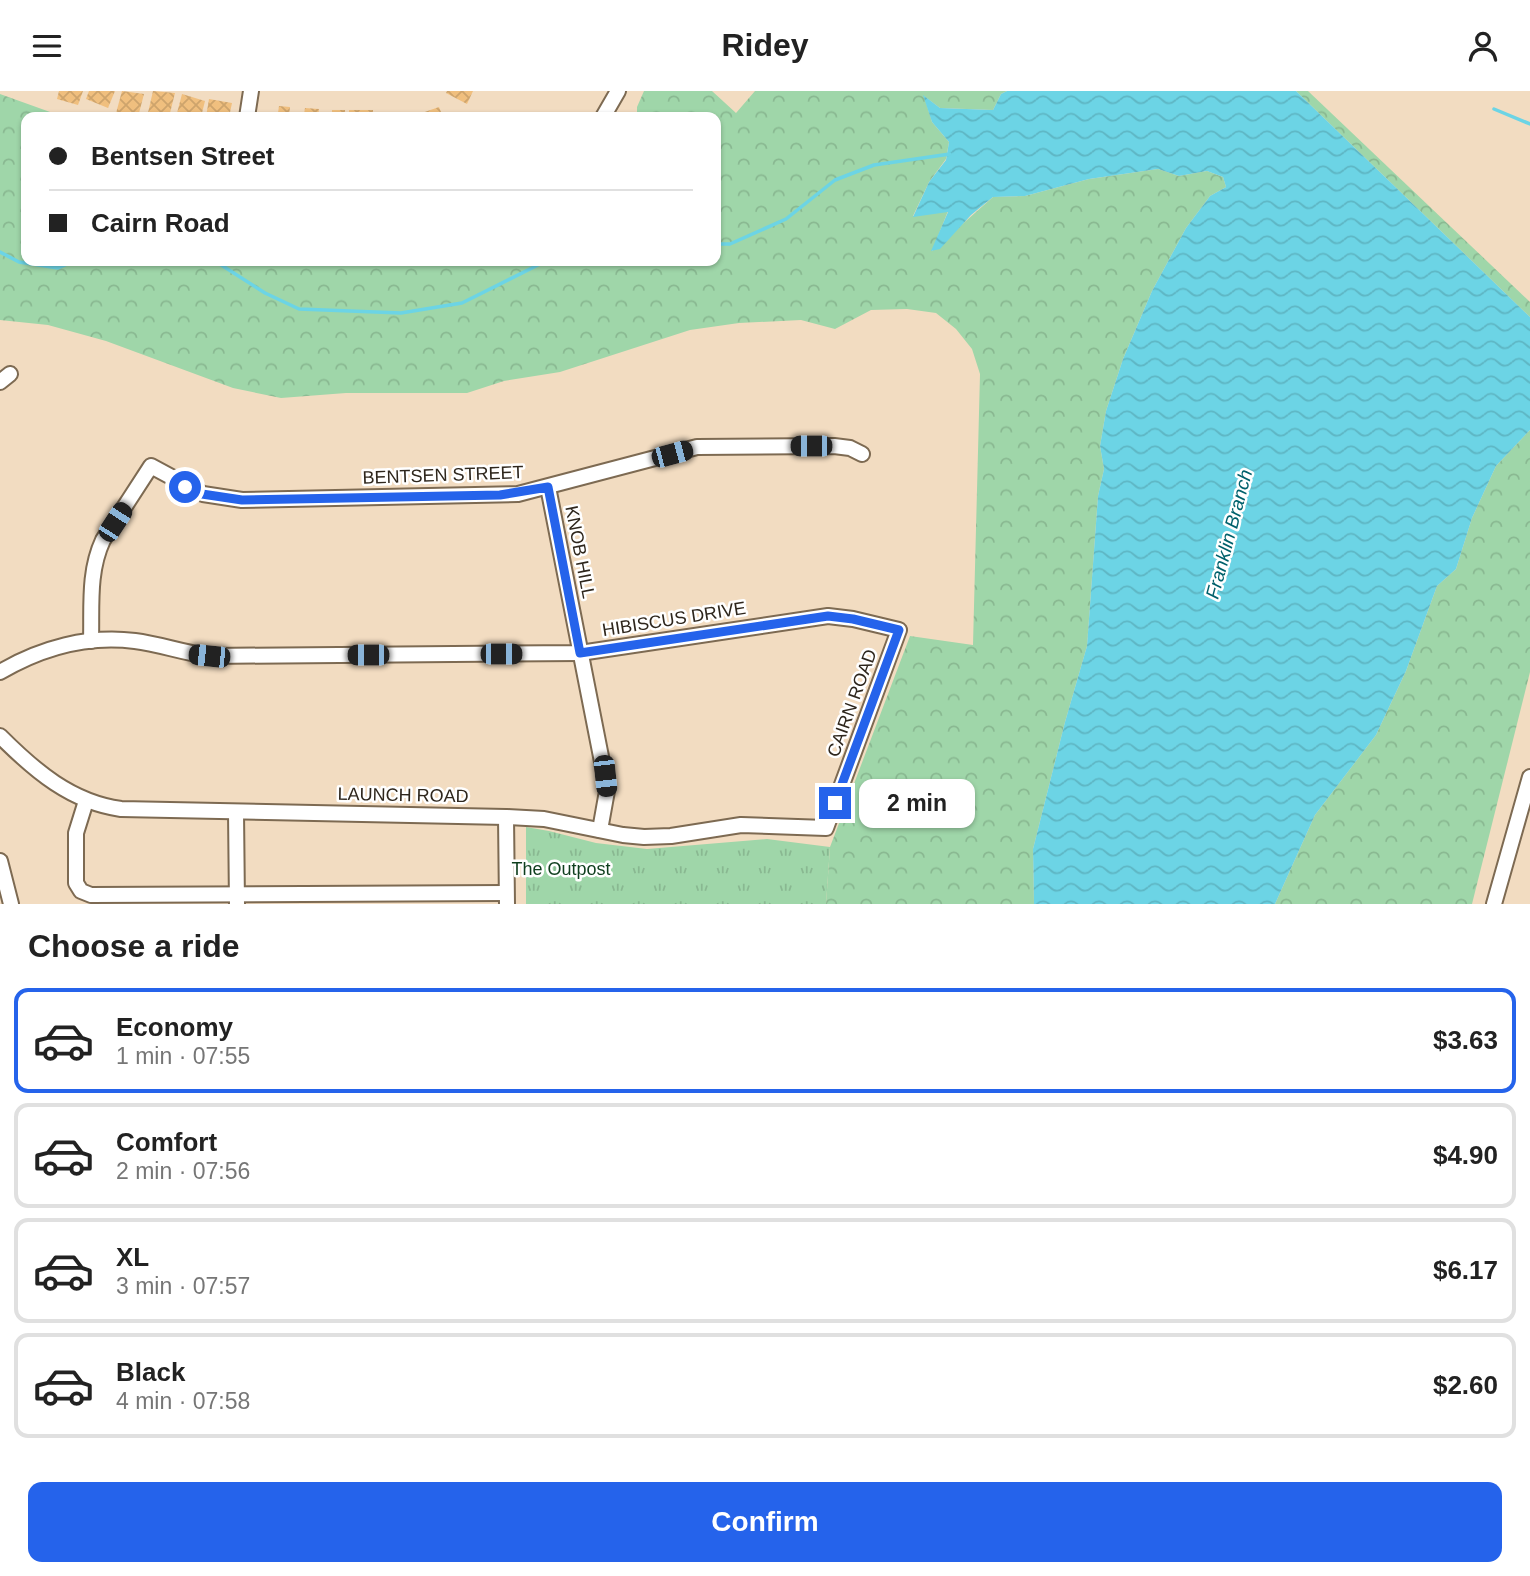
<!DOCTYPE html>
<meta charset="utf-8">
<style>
body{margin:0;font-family:Arial,sans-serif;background:#f2f2f2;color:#222;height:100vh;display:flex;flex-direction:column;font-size:26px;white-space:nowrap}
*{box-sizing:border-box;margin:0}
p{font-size:23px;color:#767676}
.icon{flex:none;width:38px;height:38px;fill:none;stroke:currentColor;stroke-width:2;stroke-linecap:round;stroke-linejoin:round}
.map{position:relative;height:813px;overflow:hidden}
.drawer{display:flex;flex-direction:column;background:#fff;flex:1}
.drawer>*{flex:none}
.guide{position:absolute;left:21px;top:21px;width:700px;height:154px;border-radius:14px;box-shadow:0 2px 5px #0004;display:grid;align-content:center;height:154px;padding:0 28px;background:#fff}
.end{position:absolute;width:32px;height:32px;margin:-16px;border:9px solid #2563eb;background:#fff;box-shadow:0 0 0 4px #fff}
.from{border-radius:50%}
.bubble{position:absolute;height:49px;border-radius:14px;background:#fff;box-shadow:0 2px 5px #0004;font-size:23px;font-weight:800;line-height:49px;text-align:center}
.car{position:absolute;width:21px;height:42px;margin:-21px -10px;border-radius:9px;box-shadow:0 0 5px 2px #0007;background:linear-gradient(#222 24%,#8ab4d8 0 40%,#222 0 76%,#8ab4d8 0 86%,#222 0)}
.guide b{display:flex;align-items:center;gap:24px;height:66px;font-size:26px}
.guide b+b{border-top:2px solid #e0e0e0}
.guide i{width:18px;height:18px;background:#222}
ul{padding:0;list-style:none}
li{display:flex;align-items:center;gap:21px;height:105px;margin:0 14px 10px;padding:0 14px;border:4px solid #e0e0e0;border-radius:14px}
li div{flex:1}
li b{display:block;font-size:26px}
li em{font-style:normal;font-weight:800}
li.on{border-color:#2563eb}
li>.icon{width:63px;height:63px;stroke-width:1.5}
h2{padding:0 28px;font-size:32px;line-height:84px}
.action{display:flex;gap:14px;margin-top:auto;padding:14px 28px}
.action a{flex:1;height:80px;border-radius:14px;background:#2563eb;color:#fff;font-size:28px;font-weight:800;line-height:80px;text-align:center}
header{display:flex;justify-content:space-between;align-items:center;height:91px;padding:0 28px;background:#fff;font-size:32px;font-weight:800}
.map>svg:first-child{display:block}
.grass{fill:url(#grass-tufts)}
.forest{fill:url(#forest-crowns)}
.water{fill:url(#water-waves)}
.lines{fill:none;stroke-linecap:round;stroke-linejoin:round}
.stream{stroke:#6cd4e5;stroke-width:3.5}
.building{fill:url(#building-cross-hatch)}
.minor-casing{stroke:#7d6a52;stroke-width:18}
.minor{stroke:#fff;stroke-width:14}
.route{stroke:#2563eb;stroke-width:9}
.labels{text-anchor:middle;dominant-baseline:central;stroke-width:5;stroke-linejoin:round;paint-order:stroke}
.street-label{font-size:18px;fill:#2e261c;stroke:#fff}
.park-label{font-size:18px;fill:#0e3e1d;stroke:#fff}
.water-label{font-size:19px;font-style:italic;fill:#00616c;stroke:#fff}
</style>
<header><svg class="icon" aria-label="menu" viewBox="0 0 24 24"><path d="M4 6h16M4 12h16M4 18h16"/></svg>Ridey<svg class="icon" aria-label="person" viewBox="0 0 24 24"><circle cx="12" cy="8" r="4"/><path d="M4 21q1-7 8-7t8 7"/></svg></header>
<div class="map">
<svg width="1530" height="813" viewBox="0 0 1530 813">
<defs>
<pattern id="grass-tufts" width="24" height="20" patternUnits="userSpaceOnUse" patternTransform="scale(1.75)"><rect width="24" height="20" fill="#9fd6a9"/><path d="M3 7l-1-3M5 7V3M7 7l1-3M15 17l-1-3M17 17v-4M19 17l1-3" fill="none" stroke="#89b891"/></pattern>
<pattern id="forest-crowns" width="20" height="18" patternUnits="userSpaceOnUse" patternTransform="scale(1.75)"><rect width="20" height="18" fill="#9fd6a9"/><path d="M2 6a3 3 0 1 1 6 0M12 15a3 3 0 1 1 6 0" fill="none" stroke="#89b891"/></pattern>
<pattern id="water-waves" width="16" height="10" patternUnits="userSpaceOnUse" patternTransform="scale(1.75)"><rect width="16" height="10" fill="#6cd4e5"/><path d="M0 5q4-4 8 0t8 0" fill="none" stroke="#5eb6c4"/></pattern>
<pattern id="building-cross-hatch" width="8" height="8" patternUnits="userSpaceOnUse" patternTransform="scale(1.75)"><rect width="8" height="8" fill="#f0bf7e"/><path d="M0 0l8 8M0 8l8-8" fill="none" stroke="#cea46c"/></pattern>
</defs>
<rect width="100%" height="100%" fill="#f2dcc1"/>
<path class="grass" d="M526,736L549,740L596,752L647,758L767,748L830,756L826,813H526Z"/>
<g class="forest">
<path d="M644,0H712L736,22L755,0H1007L1001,3L993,19L940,17L924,5L932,31L949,51L946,68L929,91L913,125L948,120L932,160L993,106L1025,105L1089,88L1158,78L1179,85L1207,80L1223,86L1226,96L1210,105L1186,137L1152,200L1123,268L1106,320L1100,355L1104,378L1098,405L1087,555L1065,631L1033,758L1034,813H826L830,756L910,545L973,554L980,283L972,258L956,238L936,222L907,218L871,219L835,238L801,229L739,232L690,239L560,281L504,290L467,302H346L281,307L233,297L106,250L48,234L0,229V3L64,26H26V170H716V26H637V16Z"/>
<path d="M1296,0H1308L1530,211V226Z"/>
<path d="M1530,339V581L1472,813H1275L1315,724L1376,644L1406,580L1437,495L1456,478L1472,427L1496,375Z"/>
</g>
<path class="water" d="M1007,0H1296L1530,226V339L1496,375L1472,427L1456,478L1437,495L1406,580L1376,644L1315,724L1275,813H1034L1033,758L1065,631L1087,555L1098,405L1104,378L1100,355L1106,320L1123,268L1152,200L1186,137L1210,105L1226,96L1223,86L1207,80L1179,85L1158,78L1089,88L1025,105L993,106L971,124L940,158L931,160L948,121L913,126L929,91L946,69L949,51L932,31L923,4L940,17L993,19L1001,3Z"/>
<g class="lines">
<g class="stream">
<path d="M1494,18L1530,33"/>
<path d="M716,153H730L786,128L835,89L874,74L950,63"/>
<path d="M0,161L19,171L58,177L74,170"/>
<path d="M215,170L265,202L299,218L401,222L462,212L546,170"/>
</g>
</g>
<g class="building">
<path d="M59,0H83L78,14L57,8Z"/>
<path d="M89,0H115L108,17L86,8Z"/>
<path d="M122,0L144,3L138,26H115Z"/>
<path d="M153,0L175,2L169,26H147Z"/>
<path d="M447,0H473L467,13L446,2Z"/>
<path d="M182,3L205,10L201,26H176Z"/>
<path d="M209,8L232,12L229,26H206Z"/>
<path d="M279,15L290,16L289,26H269V21L278,22Z"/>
<path d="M439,16L443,26H420L419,23Z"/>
<path d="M305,17L319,18L318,26H295V23H304Z"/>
<path d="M332,19H345V26H323V24H332Z"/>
<rect x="349" y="19" width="24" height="7"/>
</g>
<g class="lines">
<defs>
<g id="minor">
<path d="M247,26L251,0"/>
<path d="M603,26L618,0"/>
<path d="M0,291L10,283"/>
<path d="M548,396L605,686L607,700L600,739"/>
<path d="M91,550C92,516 88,481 103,449L151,375L203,403L242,409L518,403L697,356L834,355L850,357L862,363"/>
<path d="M0,581C41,557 88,544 135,550C160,553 183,562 209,565L580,562L828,525L853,528L899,539L826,737L741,734L671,745L644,746L623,744L544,728L506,726L121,718C71,711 35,680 0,645"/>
<path d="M86,710L76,742V792L81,800L91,804L506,802"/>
<path d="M236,721L237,813"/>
<path d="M506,726L507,813"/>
<path d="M0,770L11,813"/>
<path d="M1494,813L1530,686"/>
</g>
</defs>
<use href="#minor" class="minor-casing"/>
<use href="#minor" class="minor"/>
</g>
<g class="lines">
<path class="route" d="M185,396L202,403L242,409L500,404L548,396L580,562L828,525L853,528L899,539L835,712"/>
</g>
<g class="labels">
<g class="street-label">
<text transform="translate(443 384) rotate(-2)">BENTSEN STREET</text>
<text transform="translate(580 461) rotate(79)">KNOB HILL</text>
<text transform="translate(674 528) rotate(-9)">HIBISCUS DRIVE</text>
<text transform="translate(852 612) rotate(-70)">CAIRN ROAD</text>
<text transform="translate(403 704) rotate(1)">LAUNCH ROAD</text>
</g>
<g class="park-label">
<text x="561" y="778">The Outpost</text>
</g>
<g class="water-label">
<text transform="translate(1229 443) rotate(-75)">Franklin Branch</text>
</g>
</g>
</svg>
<i class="end from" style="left:185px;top:396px"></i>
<i class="end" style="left:835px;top:712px"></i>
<div class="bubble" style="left:859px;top:688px;width:116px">2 min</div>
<i class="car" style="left:811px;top:355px;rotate:270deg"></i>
<i class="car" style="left:672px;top:363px;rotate:75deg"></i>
<i class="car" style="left:115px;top:431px;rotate:33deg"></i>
<i class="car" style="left:501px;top:563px;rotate:90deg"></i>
<i class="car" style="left:368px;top:564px;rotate:270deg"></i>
<i class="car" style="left:209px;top:565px;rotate:276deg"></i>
<i class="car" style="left:605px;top:685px;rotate:174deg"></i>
<div class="guide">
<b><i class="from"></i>Bentsen Street</b>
<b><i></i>Cairn Road</b>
</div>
</div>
<section class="drawer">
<h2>Choose a ride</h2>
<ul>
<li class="on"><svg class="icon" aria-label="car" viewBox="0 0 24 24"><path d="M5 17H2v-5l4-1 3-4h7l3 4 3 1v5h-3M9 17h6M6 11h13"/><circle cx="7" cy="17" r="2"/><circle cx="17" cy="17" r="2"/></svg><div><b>Economy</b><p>1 min · 07:55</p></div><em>$3.63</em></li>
<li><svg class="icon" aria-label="car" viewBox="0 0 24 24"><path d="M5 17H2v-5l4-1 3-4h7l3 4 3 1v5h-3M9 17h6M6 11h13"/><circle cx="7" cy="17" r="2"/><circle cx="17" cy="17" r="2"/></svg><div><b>Comfort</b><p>2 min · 07:56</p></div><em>$4.90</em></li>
<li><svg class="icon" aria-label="car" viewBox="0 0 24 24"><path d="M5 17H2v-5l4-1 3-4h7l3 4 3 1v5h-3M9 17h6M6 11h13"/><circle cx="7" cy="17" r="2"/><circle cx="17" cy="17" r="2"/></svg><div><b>XL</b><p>3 min · 07:57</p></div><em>$6.17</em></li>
<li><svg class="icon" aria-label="car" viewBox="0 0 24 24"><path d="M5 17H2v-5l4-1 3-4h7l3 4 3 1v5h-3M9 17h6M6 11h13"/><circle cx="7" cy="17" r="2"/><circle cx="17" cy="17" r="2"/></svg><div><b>Black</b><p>4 min · 07:58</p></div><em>$2.60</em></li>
</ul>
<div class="action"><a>Confirm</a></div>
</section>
